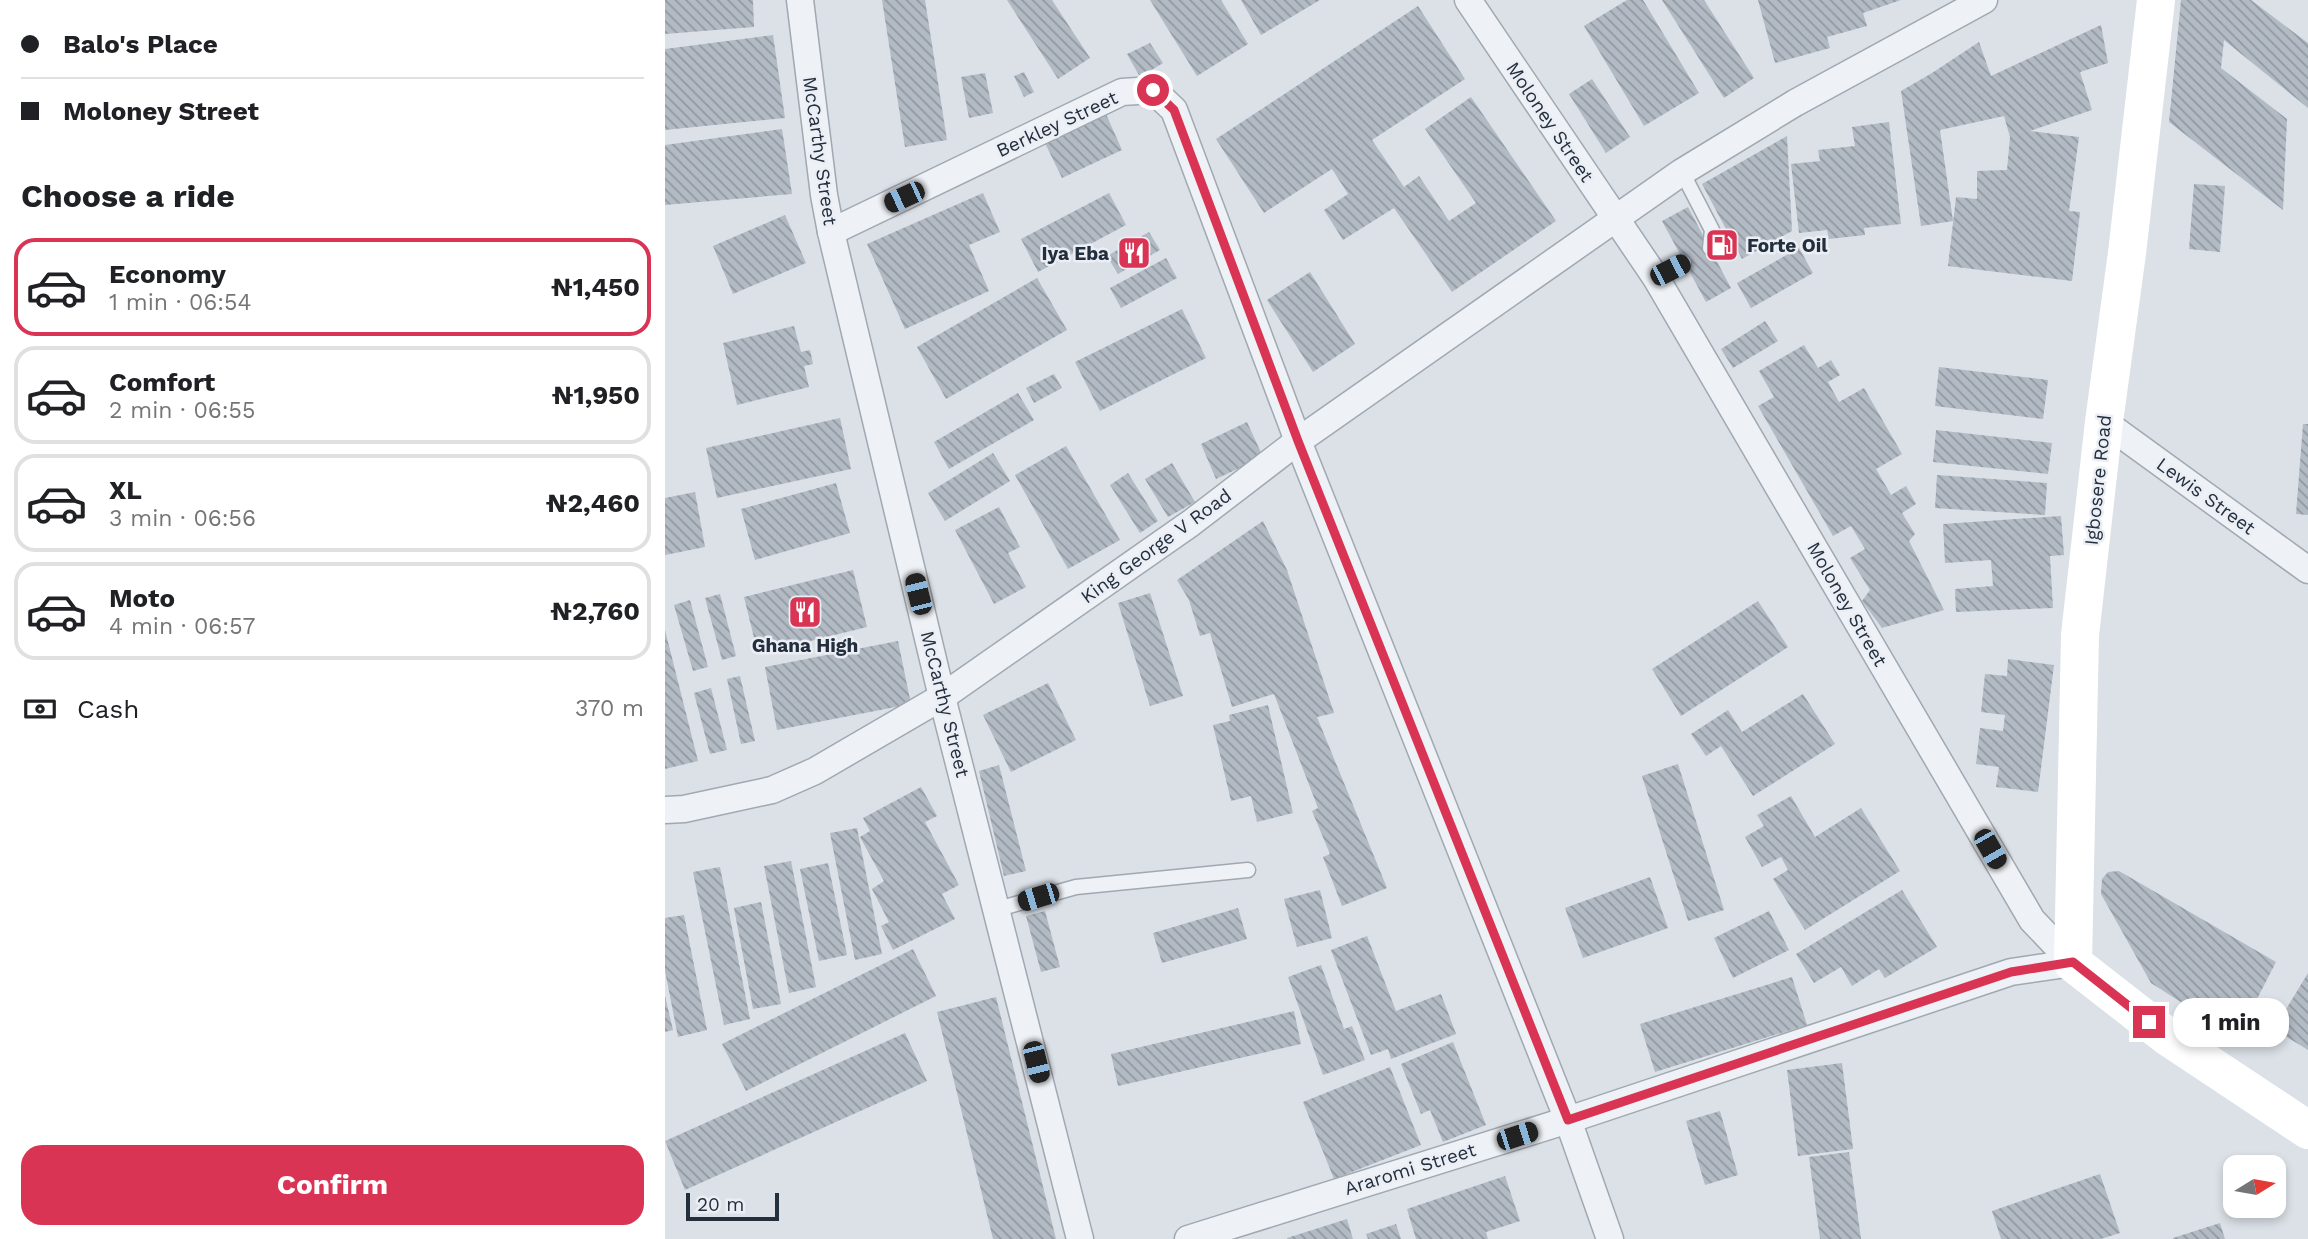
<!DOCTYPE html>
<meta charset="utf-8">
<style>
body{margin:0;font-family:"Work Sans",sans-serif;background:#f6f6f6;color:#202124;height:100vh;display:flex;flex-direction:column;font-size:26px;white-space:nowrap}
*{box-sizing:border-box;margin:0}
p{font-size:23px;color:#757577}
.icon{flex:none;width:38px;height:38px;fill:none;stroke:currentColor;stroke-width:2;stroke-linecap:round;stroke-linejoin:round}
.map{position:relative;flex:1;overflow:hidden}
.side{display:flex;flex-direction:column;background:#fff;width:665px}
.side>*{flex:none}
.hud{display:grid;align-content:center;height:154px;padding:0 21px;background:#fff}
.needle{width:46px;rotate:79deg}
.buttons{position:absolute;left:1558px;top:1155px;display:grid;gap:14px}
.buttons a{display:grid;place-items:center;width:63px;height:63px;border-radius:14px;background:#fff;box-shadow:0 4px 10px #0003;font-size:35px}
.scale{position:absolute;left:21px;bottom:18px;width:93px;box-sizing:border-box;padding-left:7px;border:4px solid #242f3e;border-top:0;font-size:19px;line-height:24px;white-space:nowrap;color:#242f3e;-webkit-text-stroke:5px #ebeff5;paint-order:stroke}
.end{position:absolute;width:32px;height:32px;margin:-16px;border:9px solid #d93454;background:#fff;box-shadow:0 0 0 4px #fff}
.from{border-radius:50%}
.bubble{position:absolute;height:49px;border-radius:21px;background:#fff;box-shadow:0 4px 10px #0003;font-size:23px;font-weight:700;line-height:49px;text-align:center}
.car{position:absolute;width:21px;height:42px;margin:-21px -10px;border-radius:9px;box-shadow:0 0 5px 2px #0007;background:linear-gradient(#222 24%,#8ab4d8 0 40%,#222 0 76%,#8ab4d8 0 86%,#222 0)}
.hud b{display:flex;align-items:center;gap:24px;height:66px;font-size:26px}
.hud b+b{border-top:2px solid #e0e0e0}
.hud i{width:18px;height:18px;background:#202124}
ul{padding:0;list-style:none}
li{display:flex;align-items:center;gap:21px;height:98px;margin:0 14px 10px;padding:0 7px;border:4px solid #e0e0e0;border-radius:21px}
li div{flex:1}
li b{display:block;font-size:26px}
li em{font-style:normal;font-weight:700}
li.active{border-color:#d93454}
li>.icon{width:63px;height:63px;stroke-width:1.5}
h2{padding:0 21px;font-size:32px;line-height:84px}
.pay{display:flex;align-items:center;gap:18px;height:77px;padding:0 21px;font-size:26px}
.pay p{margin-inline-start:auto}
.action{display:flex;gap:14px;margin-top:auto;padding:14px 21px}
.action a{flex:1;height:80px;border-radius:21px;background:#d93454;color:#fff;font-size:28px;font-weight:700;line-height:80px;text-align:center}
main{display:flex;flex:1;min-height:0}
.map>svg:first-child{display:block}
.building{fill:url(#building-back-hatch)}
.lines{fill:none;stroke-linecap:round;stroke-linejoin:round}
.lane-casing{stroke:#a0a8b1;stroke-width:17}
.street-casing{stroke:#a0a8b1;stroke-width:29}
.lane{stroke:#eef1f5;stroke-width:14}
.street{stroke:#eef1f5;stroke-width:26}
.secondary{stroke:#fff;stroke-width:38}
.route{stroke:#d93454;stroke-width:9}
.labels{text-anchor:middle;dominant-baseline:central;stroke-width:5;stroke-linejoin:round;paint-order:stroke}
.street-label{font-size:19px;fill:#242f3e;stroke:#ebeff5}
.poi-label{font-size:19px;font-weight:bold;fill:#242f3e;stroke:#ebeff5;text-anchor:start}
</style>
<main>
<section class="side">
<div class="hud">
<b><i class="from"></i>Balo's Place</b>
<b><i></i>Moloney Street</b>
</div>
<h2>Choose a ride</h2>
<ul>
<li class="active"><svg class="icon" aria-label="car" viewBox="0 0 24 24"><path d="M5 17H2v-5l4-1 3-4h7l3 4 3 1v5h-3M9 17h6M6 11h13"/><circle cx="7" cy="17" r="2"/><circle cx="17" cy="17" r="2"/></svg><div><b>Economy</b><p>1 min · 06:54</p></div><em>₦1,450</em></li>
<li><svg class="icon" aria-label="car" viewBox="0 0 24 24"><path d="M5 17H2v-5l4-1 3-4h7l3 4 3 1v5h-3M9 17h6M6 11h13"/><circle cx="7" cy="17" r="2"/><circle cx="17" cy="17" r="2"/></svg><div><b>Comfort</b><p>2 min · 06:55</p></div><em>₦1,950</em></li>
<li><svg class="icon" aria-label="car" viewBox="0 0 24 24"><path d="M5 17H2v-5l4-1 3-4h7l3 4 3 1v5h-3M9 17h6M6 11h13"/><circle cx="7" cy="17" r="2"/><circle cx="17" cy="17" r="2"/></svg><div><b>XL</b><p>3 min · 06:56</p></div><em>₦2,460</em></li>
<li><svg class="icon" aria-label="car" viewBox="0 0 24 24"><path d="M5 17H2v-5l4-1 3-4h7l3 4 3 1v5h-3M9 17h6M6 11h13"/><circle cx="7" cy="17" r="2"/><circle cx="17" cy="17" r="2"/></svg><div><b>Moto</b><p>4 min · 06:57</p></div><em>₦2,760</em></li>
</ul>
<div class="pay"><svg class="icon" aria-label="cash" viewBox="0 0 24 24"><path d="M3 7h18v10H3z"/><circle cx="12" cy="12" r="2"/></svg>Cash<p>370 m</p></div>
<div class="action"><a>Confirm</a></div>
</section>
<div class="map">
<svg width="1643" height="1239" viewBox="0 0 1643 1239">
<defs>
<pattern id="building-back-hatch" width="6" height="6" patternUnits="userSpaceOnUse" patternTransform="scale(1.75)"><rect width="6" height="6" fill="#b2bac4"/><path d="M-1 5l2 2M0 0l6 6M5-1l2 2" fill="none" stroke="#9198a1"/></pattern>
</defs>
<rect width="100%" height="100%" fill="#dbe1e7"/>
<g class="building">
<path d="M0,0H88L89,27L0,34Z"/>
<path d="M217,0H260L282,140L240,147Z"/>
<path d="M342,0H387L425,58L393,79Z"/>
<path d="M485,0H556L583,44L532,76Z"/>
<path d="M576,0H655L596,35Z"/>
<path d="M962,0H978L1034,93L979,126L919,26Z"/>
<path d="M997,0H1039L1089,78L1059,98Z"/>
<path d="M1093,0H1236L1198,13L1202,26L1162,37L1165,48L1110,63Z"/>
<path d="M1516,0H1586L1643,43V108L1559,40L1556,68L1622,119L1618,210L1504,122Z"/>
<path d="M753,6L800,79L707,140L739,187L754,176L784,221L811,203L760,129L806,97L891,221L787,292L729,208L678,240L659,210L683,194L667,169L599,213L551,139Z"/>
<path d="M1436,25L1443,63L1415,72L1427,110L1365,131L1414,137L1404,211L1415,212L1407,281L1283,266L1291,197L1312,199V171L1342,170L1345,137L1339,116L1275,130L1288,221L1256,226L1236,91L1267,73L1314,42L1326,76Z"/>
<path d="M108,35L120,118L0,130V49Z"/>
<path d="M485,43L498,63L475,77L462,54Z"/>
<path d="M359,72L369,92L359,97L349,76Z"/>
<path d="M320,73L328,113L304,118L296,77Z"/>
<path d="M927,79L965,137L941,153L904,94Z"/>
<path d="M441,114L457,150L397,178L380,143Z"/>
<path d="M1224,122L1236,224L1199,228L1200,235L1164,239L1162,230L1134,233L1126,164L1155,161L1153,150L1190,146L1187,127Z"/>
<path d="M117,129L127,194L0,205V145Z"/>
<path d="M1122,136L1127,231L1077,259L1037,184Z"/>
<path d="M1529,184L1560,186L1555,252L1524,249Z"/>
<path d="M318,193L335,232L304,245L324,291L240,329L202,244Z"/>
<path d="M444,193L461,225L373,272L356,239Z"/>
<path d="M1023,207L1066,288L1041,302L997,221Z"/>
<path d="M120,215L141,263L68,294L48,246Z"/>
<path d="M484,232L495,250L453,274L442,256Z"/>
<path d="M1134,248L1148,273L1086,308L1072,283Z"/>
<path d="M501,258L512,278L456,308L445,288Z"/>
<path d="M645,272L690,344L648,372L602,300Z"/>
<path d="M372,278L402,330L281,399L252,347Z"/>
<path d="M517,309L541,358L435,411L410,362Z"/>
<path d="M1100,321L1113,341L1068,368L1056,349Z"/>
<path d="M129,326L136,352L145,350L148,364L139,366L144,387L72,405L58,343Z"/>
<path d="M1139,345L1153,368L1166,360L1175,375L1163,382L1174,402L1199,388L1237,454L1211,469L1226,495L1241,486L1251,504L1237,513L1250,534L1244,541L1279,610L1217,628L1197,601L1205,590L1185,558L1200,549L1186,526L1168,536L1093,406L1109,397L1094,371Z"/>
<path d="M1274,367L1383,380L1378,419L1270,406Z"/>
<path d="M389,374L397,388L369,403L361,388Z"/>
<path d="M353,393L369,420L284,469L269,442Z"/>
<path d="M175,418L186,469L52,498L41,448Z"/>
<path d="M582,422L598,457L551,479L536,444Z"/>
<path d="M1638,424H1643V515L1631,514Z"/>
<path d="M1271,430L1387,443L1383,474L1268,462Z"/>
<path d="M401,446L455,540L403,569L350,475Z"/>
<path d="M328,453L345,481L280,521L263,493Z"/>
<path d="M507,463L530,502L503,517L480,479Z"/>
<path d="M463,473L493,521L475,533L445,485Z"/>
<path d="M1272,475L1382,483L1380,515L1270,508Z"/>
<path d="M171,483L185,533L90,560L76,509Z"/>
<path d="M30,492L40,547L0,555V498Z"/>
<path d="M334,507L355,547L343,553L361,587L329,604L290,530Z"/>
<path d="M1396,516L1399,555L1385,556L1388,608L1291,612L1290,589L1328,586L1326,560L1280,563L1278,524Z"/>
<path d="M598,521L622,570L669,713L652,717L722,888L677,906L658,857L665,854L647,811L653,808L609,694L567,707L545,633L535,636L524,600L512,580Z"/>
<path d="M188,570L202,627L93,654L79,597Z"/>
<path d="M485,593L518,696L485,706L453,603Z"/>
<path d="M55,594L71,656L57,660L40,598Z"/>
<path d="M25,600L43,667L28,671L9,605Z"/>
<path d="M1093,601L1123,647L1016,716L987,669Z"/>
<path d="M0,630L33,761L0,769Z"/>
<path d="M233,641L246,704L112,730L100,667Z"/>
<path d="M1343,659L1389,665L1373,792L1331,787L1334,767L1311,764L1315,728L1338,731L1340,715L1316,712L1320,674L1342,676Z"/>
<path d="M75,676L90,741L76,744L62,679Z"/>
<path d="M383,683L411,740L346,772L318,715Z"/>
<path d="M46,688L62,750L45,754L29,693Z"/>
<path d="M1138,694L1170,744L1088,796L1056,746L1041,756L1026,734L1063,710L1077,732Z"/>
<path d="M603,705L628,813L592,822L586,796L566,801L548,725L565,721L564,715Z"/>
<path d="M1013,764L1059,910L1023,921L977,776Z"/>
<path d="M334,765L361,871L339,876L314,771Z"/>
<path d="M256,787L272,816L260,822L294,885L277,894L290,919L228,950L216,926L224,922L207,889L219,881L195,837L205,831L198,818Z"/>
<path d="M1126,796L1150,837L1196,808L1235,871L1140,930L1108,879L1123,870L1116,857L1097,867L1080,837L1099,826L1092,815Z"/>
<path d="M192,828L217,954L190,960L165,833Z"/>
<path d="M126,861L151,987L124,993L99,866Z"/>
<path d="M163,863L182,955L154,961L135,869Z"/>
<path d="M55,867L85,1019L59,1025L28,872Z"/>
<path d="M1454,871L1611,962L1572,1038L1486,983L1436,894L1437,879L1443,872Z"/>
<path d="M985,877L1003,928L918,958L900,908Z"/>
<path d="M655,890L667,938L632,947L619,899Z"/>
<path d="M1237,890L1272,947L1220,978L1214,969L1187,986L1176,967L1149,983L1131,954Z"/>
<path d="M96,902L116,1004L88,1009L69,908Z"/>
<path d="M573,908L582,939L497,963L488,933Z"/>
<path d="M380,911L395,967L376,972L361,916Z"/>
<path d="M1104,911L1124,950L1068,978L1049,938Z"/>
<path d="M19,915L42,1030L13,1037L0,971V918Z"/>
<path d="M702,936L731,1011L776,994L791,1034L726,1059L723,1049L706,1055L666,950Z"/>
<path d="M248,949L271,996L81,1091L57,1044Z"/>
<path d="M656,965L679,1029L687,1026L700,1060L658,1075L623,977Z"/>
<path d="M1643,973V1050L1609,1029Z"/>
<path d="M1127,977L1142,1025L990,1072L975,1024Z"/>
<path d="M0,996L8,1030L0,1032Z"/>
<path d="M331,997L391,1239H328L272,1012Z"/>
<path d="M629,1011L636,1044L453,1086L446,1054Z"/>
<path d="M240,1033L262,1081L20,1190L0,1141Z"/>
<path d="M788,1042L821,1125L778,1142L765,1110L756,1114L736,1064Z"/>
<path d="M1177,1063L1188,1149L1133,1156L1122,1070Z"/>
<path d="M725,1067L756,1145L669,1179L638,1102Z"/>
<path d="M1055,1111L1073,1175L1040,1185L1021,1121Z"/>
<path d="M1184,1152L1196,1239H1155L1144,1157Z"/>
<path d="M1435,1174L1455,1233L1436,1239H1336L1327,1211Z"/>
<path d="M840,1176L855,1221L821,1232L823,1239H751L742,1209Z"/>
<path d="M682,1219L688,1239H622V1238Z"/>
<path d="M1555,1223L1560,1239H1508V1238Z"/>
<path d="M731,1224L736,1239H703L701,1234Z"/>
</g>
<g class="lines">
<defs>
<g id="lane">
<path d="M1017,172L1047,230L1045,248"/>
<path d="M991,278L1019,263"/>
<path d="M333,909L411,887L583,870"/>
</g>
<g id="street">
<path d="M135,0L159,195L166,232L277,697L415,1239"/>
<path d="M803,0L991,278L1367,920L1408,963"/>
<path d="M166,232L457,92L488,90L509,110L633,441L903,1120L945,1239"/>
<path d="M1439,422L1643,570"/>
<path d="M0,810L19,809L107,790L150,771L277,697L526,523L633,441L1017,172L1130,103L1319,0"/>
<path d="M523,1239L903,1120L1346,972L1408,963"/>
</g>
</defs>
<use href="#lane" class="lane-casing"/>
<use href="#street" class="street-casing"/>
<use href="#lane" class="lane"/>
<use href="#street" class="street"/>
<path class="secondary" d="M1491,0L1462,253L1439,422L1415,635L1408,963L1503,1037L1643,1130"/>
</g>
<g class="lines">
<path class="route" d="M488,90L509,110L633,441L903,1120L1346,972L1408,962L1484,1022"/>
</g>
<defs>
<symbol id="fuel-square" viewBox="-11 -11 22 22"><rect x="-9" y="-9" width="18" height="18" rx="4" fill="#d93454" stroke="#ebeff5"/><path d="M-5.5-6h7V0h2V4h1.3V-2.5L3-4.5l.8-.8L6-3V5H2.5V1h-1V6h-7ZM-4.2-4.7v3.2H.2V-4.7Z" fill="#fff"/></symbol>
<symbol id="restaurant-square" viewBox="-11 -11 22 22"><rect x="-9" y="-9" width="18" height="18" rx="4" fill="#d93454" stroke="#ebeff5"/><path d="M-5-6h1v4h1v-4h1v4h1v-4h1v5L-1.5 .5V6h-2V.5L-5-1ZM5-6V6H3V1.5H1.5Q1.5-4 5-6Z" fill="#fff"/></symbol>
</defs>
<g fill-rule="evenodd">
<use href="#fuel-square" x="1038" y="226" width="38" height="38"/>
<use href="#restaurant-square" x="450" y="234" width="38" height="38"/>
<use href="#restaurant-square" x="121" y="593" width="38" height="38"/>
</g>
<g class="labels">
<g class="street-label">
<text transform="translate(885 122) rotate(56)">Moloney Street</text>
<text transform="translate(392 124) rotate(-25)">Berkley Street</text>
<text transform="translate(155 151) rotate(82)">McCarthy Street</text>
<text transform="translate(1433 480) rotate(-84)">Igbosere Road</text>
<text transform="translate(1541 496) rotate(36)">Lewis Street</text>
<text transform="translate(491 546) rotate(-36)">King George V Road</text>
<text transform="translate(1182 604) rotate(60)">Moloney Street</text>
<text transform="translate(280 704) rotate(76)">McCarthy Street</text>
<text transform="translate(745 1169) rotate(-17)">Araromi Street</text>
</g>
<g class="poi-label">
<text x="1082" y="245">Forte Oil</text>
<text x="444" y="253" text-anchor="end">Iya Eba</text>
<text x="140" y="645" text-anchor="middle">Ghana High</text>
</g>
</g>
</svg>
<div class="buttons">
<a><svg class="needle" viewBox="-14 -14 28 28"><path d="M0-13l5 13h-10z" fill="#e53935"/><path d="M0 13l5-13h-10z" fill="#757577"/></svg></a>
</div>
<div class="scale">20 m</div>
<i class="end from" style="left:488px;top:90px"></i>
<i class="end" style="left:1484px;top:1022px"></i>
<div class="bubble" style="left:1508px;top:998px;width:116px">1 min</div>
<i class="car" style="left:239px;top:197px;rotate:245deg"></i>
<i class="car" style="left:1005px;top:270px;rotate:63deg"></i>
<i class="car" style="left:253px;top:594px;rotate:346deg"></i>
<i class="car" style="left:1325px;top:849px;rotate:150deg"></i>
<i class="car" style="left:373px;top:897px;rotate:253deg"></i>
<i class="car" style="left:371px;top:1062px;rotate:166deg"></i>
<i class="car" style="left:852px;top:1136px;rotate:72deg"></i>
</div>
</main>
